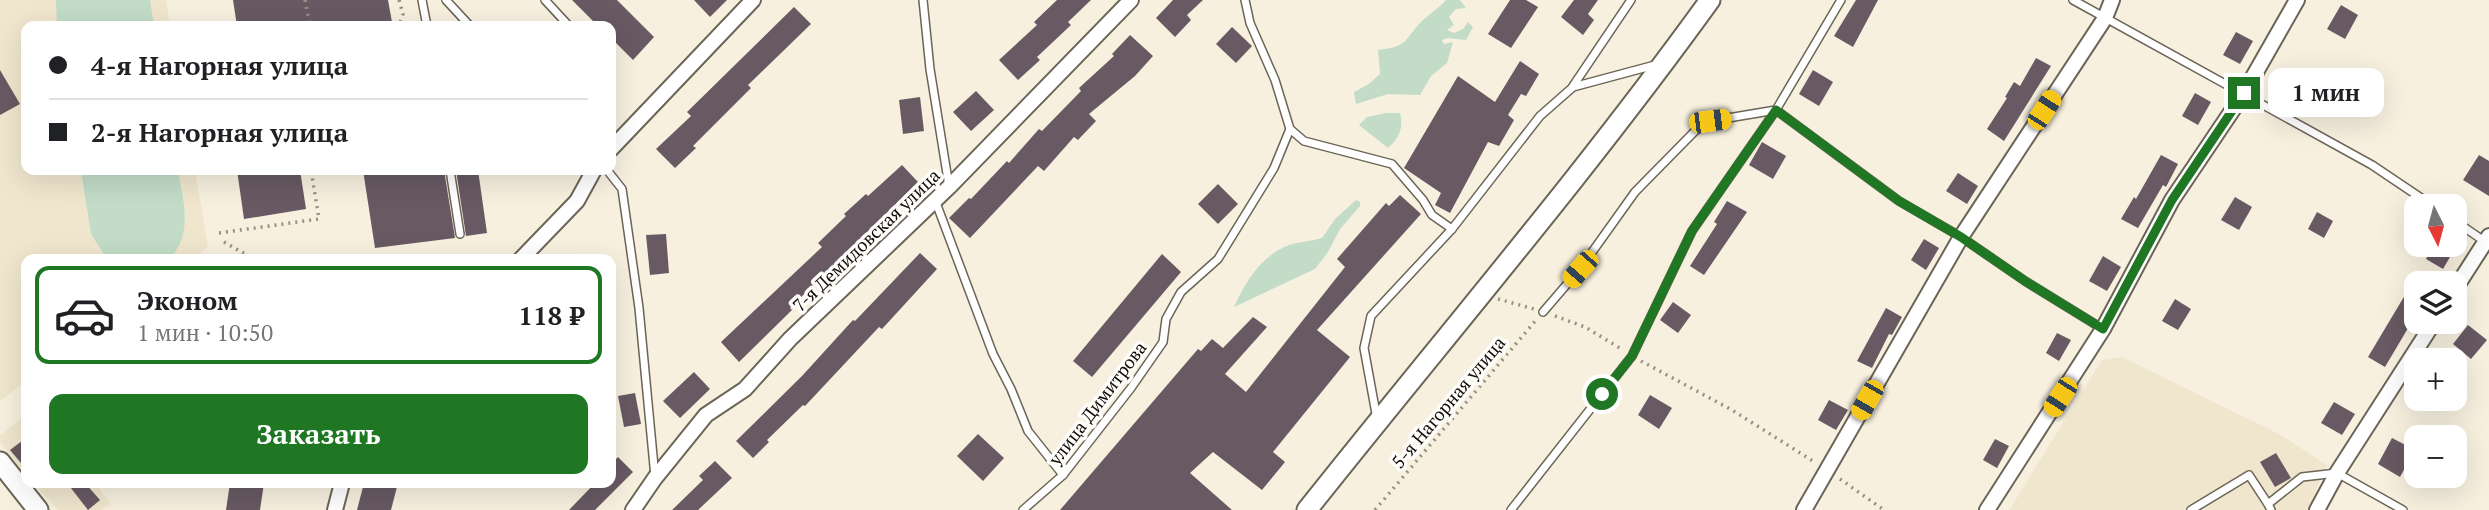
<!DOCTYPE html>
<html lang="ru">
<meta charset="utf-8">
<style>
body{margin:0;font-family:"PT Serif",serif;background:#f6f6f6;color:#202124;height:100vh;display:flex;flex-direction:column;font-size:26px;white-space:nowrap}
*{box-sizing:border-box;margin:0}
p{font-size:23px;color:#757577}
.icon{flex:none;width:38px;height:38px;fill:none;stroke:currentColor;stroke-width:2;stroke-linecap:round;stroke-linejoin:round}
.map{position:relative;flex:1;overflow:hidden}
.sheet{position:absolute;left:21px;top:254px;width:595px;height:234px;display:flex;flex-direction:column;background:#fff;border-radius:14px;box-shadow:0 7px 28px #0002}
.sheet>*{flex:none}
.hud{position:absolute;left:21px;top:21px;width:595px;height:154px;border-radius:14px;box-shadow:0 7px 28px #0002;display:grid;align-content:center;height:154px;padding:0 28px;background:#fff}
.needle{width:46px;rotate:174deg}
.fabs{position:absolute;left:2404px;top:194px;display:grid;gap:14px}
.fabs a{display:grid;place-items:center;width:63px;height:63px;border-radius:14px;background:#fff;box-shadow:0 7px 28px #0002;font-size:35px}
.end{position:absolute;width:32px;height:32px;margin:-16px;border:9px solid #1f7724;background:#fff;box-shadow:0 0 0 4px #fff}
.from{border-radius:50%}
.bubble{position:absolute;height:49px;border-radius:14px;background:#fff;box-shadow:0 7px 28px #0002;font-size:23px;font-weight:600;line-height:49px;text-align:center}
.car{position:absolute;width:21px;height:42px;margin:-21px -10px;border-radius:9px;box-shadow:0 0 5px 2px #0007;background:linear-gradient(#f5c518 24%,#345 0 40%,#f5c518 0 76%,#345 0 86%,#f5c518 0)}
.hud b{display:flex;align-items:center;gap:24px;height:66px;font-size:26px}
.hud b+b{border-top:2px solid #e0e0e0}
.hud i{width:18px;height:18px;background:#202124}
ul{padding:12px 0 0;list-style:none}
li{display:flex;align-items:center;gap:21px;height:98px;margin:0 14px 10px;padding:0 14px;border:4px solid transparent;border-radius:14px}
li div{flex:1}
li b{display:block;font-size:26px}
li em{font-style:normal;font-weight:600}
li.on{border-color:#1f7724}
li>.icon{width:63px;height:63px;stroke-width:1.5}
.primary-button{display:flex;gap:14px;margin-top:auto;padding:14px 28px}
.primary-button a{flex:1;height:80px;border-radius:14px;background:#1f7724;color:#fff;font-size:28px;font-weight:600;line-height:80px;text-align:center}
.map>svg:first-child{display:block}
.built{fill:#f0e6ce}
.green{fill:#c2dcc7}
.building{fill:#685963}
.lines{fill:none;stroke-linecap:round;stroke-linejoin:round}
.lane-casing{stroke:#6c6557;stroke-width:10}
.street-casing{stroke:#6c6557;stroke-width:18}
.secondary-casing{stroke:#6c6557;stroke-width:23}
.path{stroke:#959084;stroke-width:3.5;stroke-dasharray:2 5;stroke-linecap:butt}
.lane{stroke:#fff;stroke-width:7}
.street{stroke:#fff;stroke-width:14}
.secondary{stroke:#fff;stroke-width:19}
.route{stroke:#1f7724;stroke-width:9}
.labels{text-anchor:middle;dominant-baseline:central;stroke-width:7;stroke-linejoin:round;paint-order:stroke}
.street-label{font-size:18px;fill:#0f0c07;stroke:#fffdfa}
</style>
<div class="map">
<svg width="2489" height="510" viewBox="0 0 2489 510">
<rect width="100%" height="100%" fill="#f7f0df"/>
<g class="built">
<path d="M0,0H166L170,26H26V170H195L208,247L192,259H26V381L0,401Z"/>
<path d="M2122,357L2279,434L2327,465L2307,510H2009L2102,360Z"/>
<path d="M26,414V475L0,442V436Z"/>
<path d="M33,483H96L110,504L101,510H58Z"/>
</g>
<g class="green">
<path d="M56,0H150L154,26H57Z"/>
<path d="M1446,0H1460L1466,8L1456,9L1449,17L1454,25L1447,30L1454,33L1463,29L1468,22L1473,27L1466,40L1448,38L1442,40L1444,44L1453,42L1447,63L1431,76L1420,95L1388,94L1356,104L1354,92L1369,84L1380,74L1378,50C1408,46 1402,43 1420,23C1428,15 1438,9 1446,0Z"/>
<path d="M1386,113H1400C1404,128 1399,138 1388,148L1359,125L1367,117Z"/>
<path d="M81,170H178C183,200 194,235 169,259H107L91,234Z"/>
<path d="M1356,200L1360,202V206L1340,229L1328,252L1315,269L1234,307C1246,281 1261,256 1289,245C1299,242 1311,241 1322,238L1335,219Z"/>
</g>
<g class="building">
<path d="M233,0H388L392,22L366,26H237Z"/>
<path d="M572,0H617L654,37L633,60L611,38V26H598Z"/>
<path d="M694,0H727L710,17Z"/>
<path d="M1057,0H1091L1068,22L1071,25L1037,57L1040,60L1018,80L999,60L1037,25L1034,22Z"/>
<path d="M1173,0H1203L1187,15L1191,20L1175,37L1156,18Z"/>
<path d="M1510,0H1526L1538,7L1511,48L1488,34Z"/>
<path d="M1574,0H1598L1588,14L1594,20L1583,35L1561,17Z"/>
<path d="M1856,0H1878L1853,47L1834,36Z"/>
<path d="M2341,5L2358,15L2345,39L2327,29Z"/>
<path d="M794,7L811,24L748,85L751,88L693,146L696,148L675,168L656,149L691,116L687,112Z"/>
<path d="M1232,27L1252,46L1236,63L1216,44Z"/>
<path d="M2236,32L2253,41L2240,64L2223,55Z"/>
<path d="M1130,35L1153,56L1135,76L1089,114L1096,121L1078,140L1074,137L1044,171L1038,166L970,238L949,218L969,198L971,199L1007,161L1009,163L1039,129L1042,131L1081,91L1079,88L1114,56L1112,54Z"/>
<path d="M2036,58L2051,66L2004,141L1987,129L2007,98L2005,97L2014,82L2020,86Z"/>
<path d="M1520,61L1539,74L1526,96L1521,94L1508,115L1514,120L1499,146L1488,142L1450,213L1435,205L1441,193L1404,168L1458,76L1495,102Z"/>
<path d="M0,70L20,104L0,115Z"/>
<path d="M1813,70L1833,82L1819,106L1799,94Z"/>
<path d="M2306,73L2329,87L2317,108L2293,95Z"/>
<path d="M976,91L994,110L971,131L953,112Z"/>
<path d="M2195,93L2211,102L2198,125L2182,116Z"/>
<path d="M920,97L924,131L903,134L899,100Z"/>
<path d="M1762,142L1786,156L1773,179L1749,165Z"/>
<path d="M2161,155L2178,164L2166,187L2163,185L2138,228L2121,219L2134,197L2136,199Z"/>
<path d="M2479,155L2489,161V196L2463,180Z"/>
<path d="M902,165L918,182L790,308L792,310L739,362L721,342L822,247L818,243L846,216L844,214L866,194L868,196Z"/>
<path d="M237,170H300L306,209L244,219Z"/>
<path d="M363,170H444L455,238L375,248Z"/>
<path d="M456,170H478L487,233L466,236Z"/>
<path d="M1958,173L1978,186L1967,204L1946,191Z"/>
<path d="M1218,184L1238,204L1218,224L1198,204Z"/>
<path d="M1400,195L1421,214L1317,330L1350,357L1273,452L1285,462L1262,490L1213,452L1190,473L1232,510H1060L1198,349L1201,351L1212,339L1223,348L1253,317L1267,327L1225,374L1246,392L1345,267L1337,259L1386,203L1389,206Z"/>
<path d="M2235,197L2252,207L2239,230L2221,220Z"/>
<path d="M1727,201L1747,212L1704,275L1690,266L1717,224L1714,222Z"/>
<path d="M2317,212L2333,221L2324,238L2308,229Z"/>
<path d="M666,234L669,273L650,275L646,235Z"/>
<path d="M1924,239L1939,248L1926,270L1911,260Z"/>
<path d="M2434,245H2457L2443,269L2426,259Z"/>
<path d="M920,253L937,269L882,329L879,327L805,406L803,405L767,440L769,442L753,458L736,441L802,376L853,320L855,321Z"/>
<path d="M1162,254L1181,272L1092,377L1073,361Z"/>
<path d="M2103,256L2121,267L2107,291L2089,281Z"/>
<path d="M2417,275V313L2385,367L2368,357Z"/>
<path d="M2175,299L2191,309L2178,330L2162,321Z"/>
<path d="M1673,302L1691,315L1678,333L1660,320Z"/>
<path d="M1886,308L1902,317L1892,335L1889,334L1872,368L1857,361Z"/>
<path d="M2468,325L2487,340L2471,359L2453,344Z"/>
<path d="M2057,333L2071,340L2059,361L2046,353Z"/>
<path d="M694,372L710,389L680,418L663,401Z"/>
<path d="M635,393L641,424L624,427L618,396Z"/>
<path d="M1650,395L1672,408L1659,429L1638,415Z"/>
<path d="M1829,400L1848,410L1836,430L1818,420Z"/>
<path d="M2334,402L2355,414L2342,435L2321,423Z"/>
<path d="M978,434L1004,458L983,481L957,456Z"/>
<path d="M26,438V469L10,450Z"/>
<path d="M2392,438L2415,450L2400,477L2378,464Z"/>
<path d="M1995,439L2009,446L1997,468L1983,460Z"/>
<path d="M2276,453L2291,478L2275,487L2260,462Z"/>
<path d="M618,457L633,472L595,510H569L595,483H611V464Z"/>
<path d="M715,461L732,478L698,510H672L703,480L699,476Z"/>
<path d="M67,483H85L100,500L88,510Z"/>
<path d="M230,483H264L260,510H226Z"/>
<path d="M364,483H398L391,510H357Z"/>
</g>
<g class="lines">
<defs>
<g id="lane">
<path d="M422,0L427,26"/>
<path d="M446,0L470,26"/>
<path d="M545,0L569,26"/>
<path d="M923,0L930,69L949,186"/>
<path d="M1245,0L1250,23L1275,80L1290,129L1304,141L1392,164L1423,200L1432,215L1452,229L1540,116L1573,87L1655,65"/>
<path d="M2073,0L2372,165L2433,206"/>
<path d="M1573,86L1631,0"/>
<path d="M450,170L460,234"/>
<path d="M607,170L622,189L639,308L655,477"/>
<path d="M935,200L993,354L1011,389L1028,431L1063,475"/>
<path d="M2455,221L2487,243"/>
<path d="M1543,312L1580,269L1635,192L1695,131L1710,121L1776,110L1899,201L1961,237L2025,281L2103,329"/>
<path d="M1377,419L1364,348L1371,316L1452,229"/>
<path d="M1023,510L1063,475L1131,388L1163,342L1166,319L1181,292L1218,259L1274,168L1290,129"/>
<path d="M1511,510L1632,356L1692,231L1776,110L1841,0"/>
<path d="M2191,510L2249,475L2268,504"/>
<path d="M2271,510L2268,504L2302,477L2337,473L2403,510"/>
</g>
<g id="street">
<path d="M611,149L753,0"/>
<path d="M521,259L577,201L594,170"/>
<path d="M2455,289L2489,236"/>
<path d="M335,510L342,483"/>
<path d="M633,510L655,478L706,415L745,389L790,339L949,187L1131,0"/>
<path d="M1804,510L1961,237L2105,18L2112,0"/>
<path d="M1987,510L2103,329L2172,200L2244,93L2297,0"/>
<path d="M2317,510L2337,473L2434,322"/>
</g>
<g id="secondary">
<path d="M0,462L38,510"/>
<path d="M1307,510C1442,340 1583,176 1710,0"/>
</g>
</defs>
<use href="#lane" class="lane-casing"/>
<use href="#street" class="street-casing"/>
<use href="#secondary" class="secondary-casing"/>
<g class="path">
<path d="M305,0L310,26"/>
<path d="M399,0L403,14L399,26"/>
<path d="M219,233L319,219L311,170"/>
<path d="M224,242L254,259"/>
<path d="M1498,299L1534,309"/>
<path d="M1555,316L1585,327L1623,350"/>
<path d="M1641,361L1732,410L1816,463"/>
<path d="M1840,479L1884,510"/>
<path d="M1375,510L1537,319"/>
</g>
<use href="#lane" class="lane"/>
<use href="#street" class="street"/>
<use href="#secondary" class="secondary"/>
</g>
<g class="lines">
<path class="route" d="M1602,394L1632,356L1692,231L1776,110L1899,201L1961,237L2025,281L2103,329L2172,200L2244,93"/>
</g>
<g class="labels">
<g class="street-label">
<text transform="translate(866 240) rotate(-44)">7-я Демидовская улица</text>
<text transform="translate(1448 402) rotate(-50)">5-я Нагорная улица</text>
<text transform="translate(1097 403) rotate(-53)">улица Димитрова</text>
</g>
</g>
</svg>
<div class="fabs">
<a><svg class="needle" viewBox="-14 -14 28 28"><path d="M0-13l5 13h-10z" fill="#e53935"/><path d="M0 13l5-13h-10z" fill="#757577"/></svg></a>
<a><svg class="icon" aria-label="layers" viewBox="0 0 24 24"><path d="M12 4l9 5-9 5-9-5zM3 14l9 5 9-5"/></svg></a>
<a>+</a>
<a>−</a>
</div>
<i class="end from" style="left:1602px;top:394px"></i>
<i class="end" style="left:2244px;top:93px"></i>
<div class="bubble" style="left:2268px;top:68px;width:116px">1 мин</div>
<i class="car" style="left:2044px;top:110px;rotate:33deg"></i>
<i class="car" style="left:1710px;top:121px;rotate:83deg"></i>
<i class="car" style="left:1580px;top:269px;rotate:221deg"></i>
<i class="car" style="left:2060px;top:397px;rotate:213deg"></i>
<i class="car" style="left:1867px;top:400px;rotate:210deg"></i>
<div class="hud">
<b><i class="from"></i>4-я Нагорная улица</b>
<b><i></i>2-я Нагорная улица</b>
</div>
<section class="sheet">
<ul>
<li class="on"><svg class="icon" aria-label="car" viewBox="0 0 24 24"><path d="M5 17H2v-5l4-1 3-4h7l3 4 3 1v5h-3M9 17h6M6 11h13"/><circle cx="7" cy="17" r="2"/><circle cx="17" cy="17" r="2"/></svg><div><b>Эконом</b><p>1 мин · 10:50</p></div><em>118 ₽</em></li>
</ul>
<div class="primary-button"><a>Заказать</a></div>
</section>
</div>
